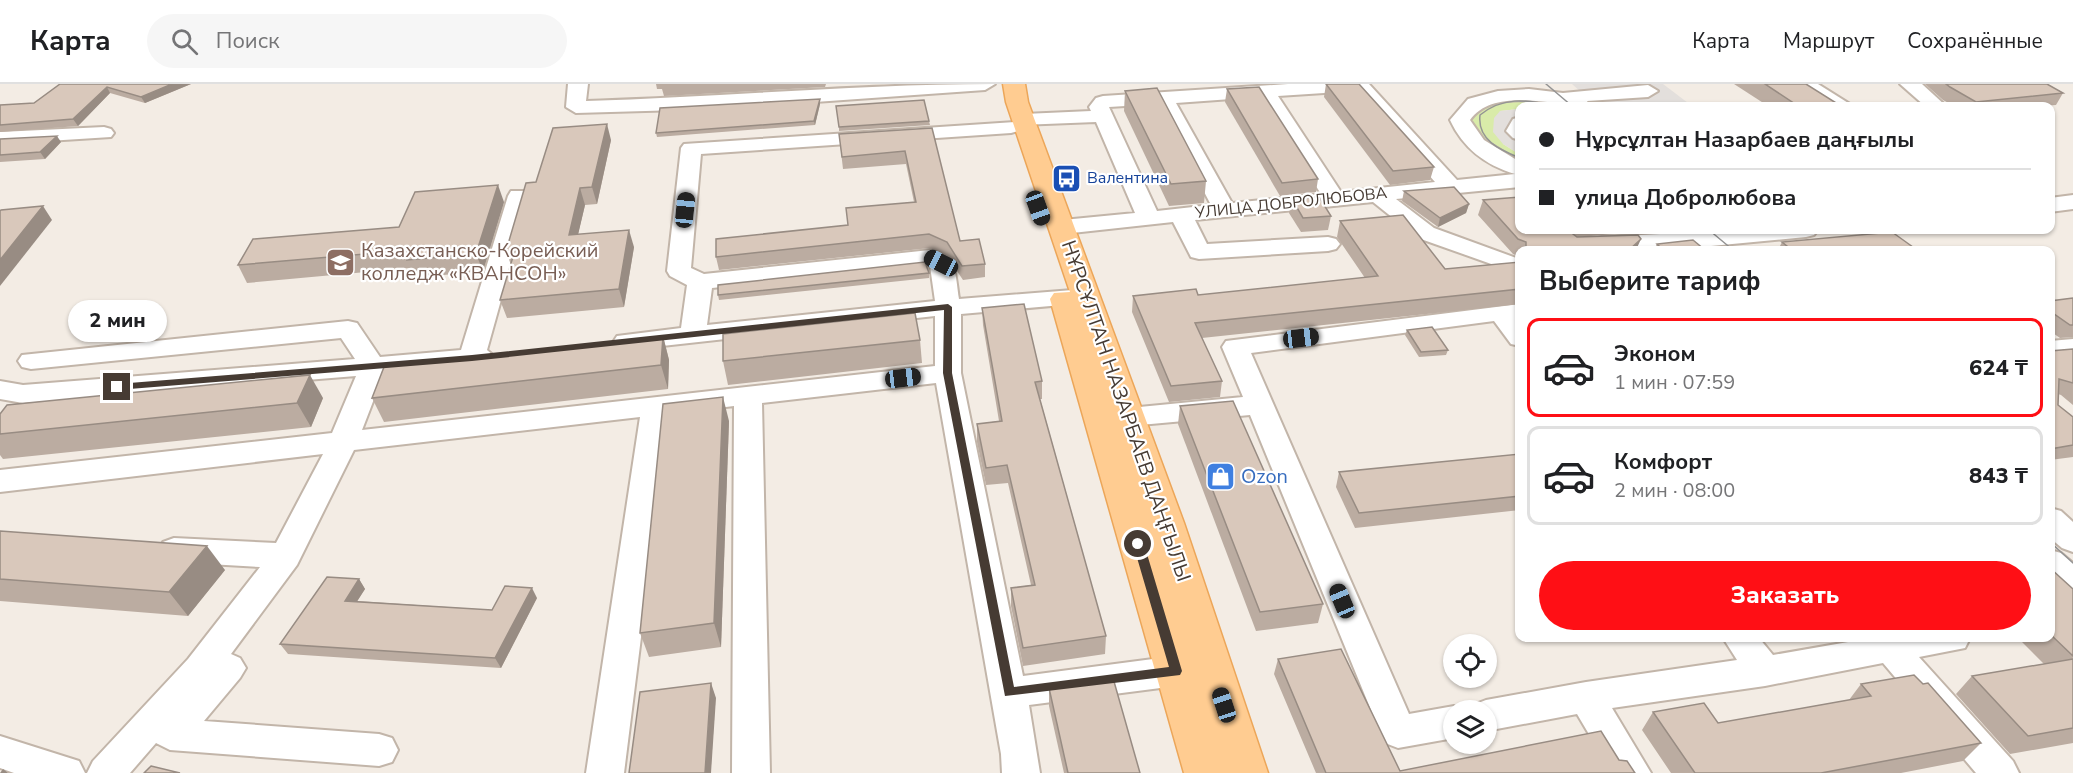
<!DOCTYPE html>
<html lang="ru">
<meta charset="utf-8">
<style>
body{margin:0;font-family:"Nunito Sans",sans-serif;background:#f6f6f6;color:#202124;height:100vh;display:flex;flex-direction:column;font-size:22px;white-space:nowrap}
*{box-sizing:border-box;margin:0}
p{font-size:20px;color:#757577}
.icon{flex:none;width:33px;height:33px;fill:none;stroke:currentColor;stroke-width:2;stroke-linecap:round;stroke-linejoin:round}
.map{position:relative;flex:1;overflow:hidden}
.side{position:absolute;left:1515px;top:162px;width:540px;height:396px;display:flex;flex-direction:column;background:#fff;border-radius:12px;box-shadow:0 2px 4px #0004}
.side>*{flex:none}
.hud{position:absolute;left:1515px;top:18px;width:540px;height:132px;border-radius:12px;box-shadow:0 2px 4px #0004;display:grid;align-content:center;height:132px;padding:0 24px;background:#fff}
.tools{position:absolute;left:1443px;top:550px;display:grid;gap:12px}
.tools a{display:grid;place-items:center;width:54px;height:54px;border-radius:50%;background:#fff;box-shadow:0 2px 4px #0004;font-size:30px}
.end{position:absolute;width:27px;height:27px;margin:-14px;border:8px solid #463b33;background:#fff;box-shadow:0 0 0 3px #fff}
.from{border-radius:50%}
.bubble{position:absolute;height:42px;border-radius:21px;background:#fff;box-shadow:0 2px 4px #0004;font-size:20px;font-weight:800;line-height:42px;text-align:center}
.car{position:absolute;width:18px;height:36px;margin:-18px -9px;border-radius:8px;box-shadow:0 0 4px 2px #0007;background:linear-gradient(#222 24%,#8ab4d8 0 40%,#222 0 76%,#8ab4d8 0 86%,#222 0)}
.hud b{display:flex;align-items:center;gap:21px;height:57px;font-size:22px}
.hud b+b{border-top:2px solid #e0e0e0}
.hud i{width:15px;height:15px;background:#202124}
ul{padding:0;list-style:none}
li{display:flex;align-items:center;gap:18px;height:99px;margin:0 12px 9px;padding:0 12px;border:3px solid #e0e0e0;border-radius:12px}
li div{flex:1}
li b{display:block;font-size:22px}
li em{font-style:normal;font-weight:800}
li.selected{border-color:#ff0f15}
li>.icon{width:54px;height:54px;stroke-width:1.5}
h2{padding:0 24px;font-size:27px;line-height:72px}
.action{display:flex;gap:12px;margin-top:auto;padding:12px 24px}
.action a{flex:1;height:69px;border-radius:36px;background:#ff0f15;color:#fff;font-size:24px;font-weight:800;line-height:69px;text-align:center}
header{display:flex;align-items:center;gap:36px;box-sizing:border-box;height:84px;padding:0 30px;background:#fff;border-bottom:2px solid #e0e0e0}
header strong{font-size:28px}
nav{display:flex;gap:33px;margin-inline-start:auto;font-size:21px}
.search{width:420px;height:54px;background:#f6f6f6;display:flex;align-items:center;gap:15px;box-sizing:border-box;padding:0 21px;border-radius:33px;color:#757577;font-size:22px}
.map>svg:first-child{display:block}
.green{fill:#d9eba9}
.parking{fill:#e3dfdc}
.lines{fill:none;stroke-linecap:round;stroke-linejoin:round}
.minor-casing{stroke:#c2b5a9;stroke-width:4}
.major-casing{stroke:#eca659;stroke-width:3}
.minor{fill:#fff;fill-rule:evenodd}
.major{fill:#ffcc91;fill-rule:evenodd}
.tram{stroke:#949494;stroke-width:1.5}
.wall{fill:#bbaca1}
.shaded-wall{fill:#988c83}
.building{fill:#d9c8bb;stroke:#988c83;stroke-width:1.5}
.route{fill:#463b33}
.labels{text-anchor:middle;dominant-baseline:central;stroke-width:4.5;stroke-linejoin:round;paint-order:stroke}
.far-transit-label{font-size:16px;fill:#164399;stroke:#fff;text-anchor:start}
.far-street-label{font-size:16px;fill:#463b33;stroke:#fff}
.education-label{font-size:20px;fill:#785e54;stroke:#fff;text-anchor:start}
.street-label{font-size:20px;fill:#463b33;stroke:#fff}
.shop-label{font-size:20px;fill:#366cbe;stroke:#fff;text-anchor:start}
</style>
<header>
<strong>Карта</strong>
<div class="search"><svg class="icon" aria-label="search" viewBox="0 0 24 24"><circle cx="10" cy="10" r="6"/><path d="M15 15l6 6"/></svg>Поиск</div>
<nav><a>Карта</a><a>Маршрут</a><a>Сохранённые</a></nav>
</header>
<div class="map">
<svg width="2073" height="689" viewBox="0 0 2073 689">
<rect width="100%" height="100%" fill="#f3ece4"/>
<path class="green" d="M1509,15L1545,18L1547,22H1520L1519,25L1500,27L1503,60L1519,70V74L1514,77L1501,71L1469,43C1477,23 1488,18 1509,15Z"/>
<g class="parking">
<path d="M1572,0H1663L1692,22H1597Z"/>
<path d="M1519,25V70L1503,60L1493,48L1494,34L1500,27Z"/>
</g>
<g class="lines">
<defs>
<g id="minor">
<path d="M568,0H588L586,17C723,13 858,0 995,0L985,6L715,25L576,29L566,23Z"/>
<path d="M1288,0H1369L1457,96L1515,90C1485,81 1463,64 1450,36L1468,15L1498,7L1529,5L1563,9L1648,1L1658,7L1648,13L1587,17L1590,22C1555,22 1494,2 1470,36L1484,56L1520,78V103L1396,115L1434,144L1519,175V185L1511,187L1418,154L1373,118L1195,136L1207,160L1328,153L1336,155L1340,160L1336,165L1328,167L1199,175L1191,173L1173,138L1063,150L1055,148L1052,143L1055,138L1063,136L1135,129L1096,38L1020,41L1018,47L1011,49L701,70L691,184L704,190L930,166C958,173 955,190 959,215L1085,205L1094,207L1097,212L1094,217L1085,219L961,230V289L1023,592L1176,572L1188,577L1194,587L1188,597L1176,602L1029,621L1040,689H1002L1001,670L936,299L762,319L770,689H732L734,322L669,330L624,689H586L640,333L354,366L297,481L231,570L240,574L246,584L240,594L204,637L379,650L392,654L398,666L392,678L379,682L170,666L156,659L130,689H87L93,677L188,575L260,483L174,478L163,474L158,466L163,458L174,454L276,459L323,370L0,408V386L332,349L356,292L23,319L0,315V297L23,301L355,275L341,254L31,285L22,283L18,277L22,271L348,237L357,239L380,273L461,266L508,112L511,107H527L530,112L487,266L495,273L491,279L482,281L384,289L362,346L935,282V232L626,266L617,264L613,258L617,252L681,244L687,201L670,192L667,187L681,64L684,60L1015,38L1017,32L1024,30L1091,27L1089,23L1096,14L1103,12ZM1355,7L1435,98L1341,108L1278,12ZM1259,13L1321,110L1232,119L1176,19ZM1158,20L1211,121L1157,127L1109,23ZM926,181L930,182L935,217L707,241L712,204Z"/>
<path d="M1794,0H1818L1853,22H1830Z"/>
<path d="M1900,0H1922L1946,22H1925Z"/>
<path d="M1520,33V56L1513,54L1506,47L1513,35Z"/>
<path d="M104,43L111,45L114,49L111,53L0,60V48Z"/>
<path d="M2073,111V125L2050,128V114Z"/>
<path d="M1738,146H1818L1814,151L1806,153L1711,162L1600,166L1594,165L1590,160L1594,155L1602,153Z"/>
<path d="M1520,220V262L1511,260L1494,237L1251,269L1409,630L1454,622L1467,627H1454V654L1398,664L1385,659L1380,648L1250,331L1129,342L1119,340L1115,333L1119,326L1129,324L1243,313L1222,263L1226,257Z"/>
<path d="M2073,255V271L2050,273V257Z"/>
<path d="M2050,424L2061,427L2073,438V468L2062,464L2050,454Z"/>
<path d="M2050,466L2061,469L2073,479V511L2061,507L2050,497Z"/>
<path d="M1723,554H1759L1773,571L1871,554H1970L1965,564L1919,573L2013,677L2019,689H1976L1883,579L1765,602L1612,624L1651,689H1612L1577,630L1486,647V627H1470L1473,621L1486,616L1586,598L1737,576Z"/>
<path d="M0,652L79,677L85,689H14L0,684Z"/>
</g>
<path id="major" d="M1003,0H1025L1028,18L1184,439L1268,689H1184L1050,215L1054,209L1070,208L1006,18Z"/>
</defs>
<use href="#minor" class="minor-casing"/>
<use href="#major" class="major-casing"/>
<use href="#minor" class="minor"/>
<use href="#major" class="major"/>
<g class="tram">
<path d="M1546,0L1572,22"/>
<path d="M1520,74C1500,66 1477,56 1480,31C1502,13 1526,15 1552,22"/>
<path d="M1709,146L1733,166"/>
<path d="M2050,458L2073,479"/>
</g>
</g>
<g class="wall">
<path d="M60,0H191L145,19L110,9L78,42L0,48V21L34,19Z"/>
<path d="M656,0H826L825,3L664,12L662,5H657Z"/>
<path d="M1326,0L1434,83L1430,96L1390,101L1324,13Z"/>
<path d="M1734,0H1806L1841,22H1768Z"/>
<path d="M1925,0H2047L2063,9L2056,21L2043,22H1954L1943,16Z"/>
<path d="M1227,5L1318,95L1316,108L1280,112L1225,18Z"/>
<path d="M1125,7L1206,97L1204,119L1169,122L1124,27Z"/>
<path d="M820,15V20L815,41L657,53L656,49Z"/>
<path d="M929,37L930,41L839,47V43Z"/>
<path d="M932,44L960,157L985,180V193L963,196L947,172L930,164L719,186L716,173L848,141L914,118L906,80L843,85L839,50Z"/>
<path d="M0,55L61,58L45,75L0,78Z"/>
<path d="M611,56L597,120L585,121L578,150L634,163L624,223L507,234L500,216L511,181L506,167Z"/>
<path d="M1404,107L1469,120L1466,129L1438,143L1402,117Z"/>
<path d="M1292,115L1331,132L1328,146L1301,148L1289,129Z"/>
<path d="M1483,116L1520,146H1616L1615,150L1579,153L1636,166H1520V173L1513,170L1478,131Z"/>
<path d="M504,118L483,187L414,194L410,184L247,199L238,181Z"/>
<path d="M1340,137L1445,185L1520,178V220L1202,254L1222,297L1220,313L1169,318L1132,228L1133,212L1198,211L1365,194L1337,153Z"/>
<path d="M1782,158L1917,166H1778Z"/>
<path d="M1657,160L1705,166H1654Z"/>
<path d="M929,189V194L719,216L718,211Z"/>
<path d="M2073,214V253L2060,254L2050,247V217Z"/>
<path d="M982,224L1042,297V315H1040L1106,552L1105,570L1023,582L1011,522V504L1031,501L1008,399L986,401L977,358V340L999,337L983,241Z"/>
<path d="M1407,246L1448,266L1446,271L1419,273L1405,251Z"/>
<path d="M663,252L669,276L668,305L384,338L372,314Z"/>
<path d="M920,256L922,279L728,301L723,277Z"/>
<path d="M2073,265V321L2061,311L2058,310V321L2073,333V373L2050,376V267Z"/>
<path d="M323,314L311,343L3,375L0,371V330Z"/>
<path d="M1180,322L1323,520L1318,539L1256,547L1178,340Z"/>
<path d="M729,337L721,563L649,573L640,549Z"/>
<path d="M1520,370V426L1355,444L1336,403L1339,388Z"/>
<path d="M0,447L225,486L188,532L0,517Z"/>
<path d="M2050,484L2073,505V659L2010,670L1956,610L1972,592L2044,580L2018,554H2050Z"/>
<path d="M359,495L365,505L357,517L492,526L537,514L501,584L288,570L280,560Z"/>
<path d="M1278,575L1400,687L1619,676L1635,689H1316L1274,590Z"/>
<path d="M1861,600L1981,659L1963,677L1901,689H1671L1642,646L1653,628L1718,639L1849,616Z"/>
<path d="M1049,604L1140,689H1064L1049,622Z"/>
</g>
<g class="shaded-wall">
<path d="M172,0H191L145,19L141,13Z"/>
<path d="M107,3L110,9L78,42L73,35Z"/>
<path d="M820,15V20L815,41L814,37Z"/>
<path d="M607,40L611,56L597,120L592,103Z"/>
<path d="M57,52L61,58L45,75L40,68Z"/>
<path d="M498,101L504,118L483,187L476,170Z"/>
<path d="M580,104L585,121L574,168L569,151Z"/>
<path d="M1469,120L1466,129L1438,143L1440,134Z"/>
<path d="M43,122L52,136L0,202V176Z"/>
<path d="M629,146L634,163L624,223L619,205Z"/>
<path d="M1641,155L1636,166H1629Z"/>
<path d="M663,252L669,276L668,305L661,281Z"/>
<path d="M310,291L323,314L311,343L297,319Z"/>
<path d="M723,313L729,337L721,563L714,539Z"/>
<path d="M207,462L225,486L188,532L169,508Z"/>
<path d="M359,495L365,505L351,527L345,517Z"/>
<path d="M532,504L537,514L501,584L495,574Z"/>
<path d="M711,599L716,614L711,689H705Z"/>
<path d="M3,685L8,689H0Z"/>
</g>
<g class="building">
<path d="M60,0H172L141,13L107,3L73,35L0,41V21L34,19Z"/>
<path d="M1326,0H1359L1434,83L1393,87Z"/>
<path d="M1765,0H1806L1841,22H1769L1795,20Z"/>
<path d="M1946,0H2047L2063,9L1976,18L1950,3Z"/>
<path d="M1259,3L1318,95L1282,99L1227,5Z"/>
<path d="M1157,4L1206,97L1171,100L1125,7Z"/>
<path d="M820,15L814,37L656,49L660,24Z"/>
<path d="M924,16L929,37L839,43L836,22Z"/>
<path d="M607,40L592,103L580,104L569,151L629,146L619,205L500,216L515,166L506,167L526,99L536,98L553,44Z"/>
<path d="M932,44L960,157L979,155L985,180L962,182L947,158L929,150L716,173V155L848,141L846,124L916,118L905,67L842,73L839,50Z"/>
<path d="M57,52L40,68L0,71V55Z"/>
<path d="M498,101L476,170L407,176L411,166L238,181L253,155L399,143L415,108Z"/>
<path d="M1454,103L1469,120L1440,134L1404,107Z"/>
<path d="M1319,113L1331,132L1303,134L1292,115Z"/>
<path d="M1520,113V146H1570L1569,147L1577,153L1638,151L1641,155L1629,166H1528L1526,164V158L1518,155L1483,116Z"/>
<path d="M43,122L0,176V127L1,126Z"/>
<path d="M1403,131L1445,185L1520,178V205L1195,239L1222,297L1171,302L1133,212L1196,205L1198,211L1378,192L1340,137Z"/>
<path d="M1892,148L1917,166H1792L1782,158Z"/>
<path d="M1693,156L1705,166H1663L1657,160Z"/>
<path d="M925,178L929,189L718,211V201Z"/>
<path d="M2073,214V241H2070L2050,227V217Z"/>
<path d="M1024,220L1042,297L1035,298L1106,552L1023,564L1011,504L1035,501L1007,381L986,384L977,340L1002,337L982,224Z"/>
<path d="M915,229L920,256L723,277V250Z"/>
<path d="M1432,243L1448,266L1421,268L1407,246Z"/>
<path d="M663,252L661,281L372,314L384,283Z"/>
<path d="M2073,265V299L2059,295L2058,321L2073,333V361L2050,365V267Z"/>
<path d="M310,291L297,319L0,350V330L7,321Z"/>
<path d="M723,313L714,539L640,549L663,320Z"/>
<path d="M1233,317L1323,520L1260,528L1180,322Z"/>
<path d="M1520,370V412L1359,429L1339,388Z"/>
<path d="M0,447L207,462L169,508L0,495Z"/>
<path d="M2050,484L2073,505V572L2050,550Z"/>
<path d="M327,493L359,495L345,517L492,526L505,502L532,504L495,574L280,560Z"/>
<path d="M1341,565L1400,687L1601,647L1619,676L1627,677L1635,689H1326L1278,575Z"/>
<path d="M2073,575V644L2028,652L1972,592Z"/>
<path d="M1914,591L1923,600L1928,599L1981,659L1821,689H1695L1653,628L1704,619L1718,639L1871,612L1861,600Z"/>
<path d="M1113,594L1140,689H1068L1049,604Z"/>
<path d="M711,599L705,689H629L640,608Z"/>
<path d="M151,682L180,689H144Z"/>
</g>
<path class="route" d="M948,220L952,223V289L1014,603L1169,583L1133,460L1138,456L1144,460L1182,587L1180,591L1005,612L943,289L944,226L472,277L117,306L112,303L117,300L472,271Z"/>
<defs>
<symbol id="bus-square" viewBox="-11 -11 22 22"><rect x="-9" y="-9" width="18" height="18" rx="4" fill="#1a4fb4" stroke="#fff"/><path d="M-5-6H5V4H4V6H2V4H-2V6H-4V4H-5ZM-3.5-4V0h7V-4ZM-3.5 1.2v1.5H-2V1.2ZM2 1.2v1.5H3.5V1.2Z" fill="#fff"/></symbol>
<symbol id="university-square" viewBox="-11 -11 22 22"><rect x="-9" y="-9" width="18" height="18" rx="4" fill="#8d6e63" stroke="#fff"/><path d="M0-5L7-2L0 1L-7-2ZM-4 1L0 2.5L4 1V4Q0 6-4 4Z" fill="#fff"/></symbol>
<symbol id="shop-square" viewBox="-11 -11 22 22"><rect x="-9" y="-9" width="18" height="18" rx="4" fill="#3f7fe0" stroke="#fff"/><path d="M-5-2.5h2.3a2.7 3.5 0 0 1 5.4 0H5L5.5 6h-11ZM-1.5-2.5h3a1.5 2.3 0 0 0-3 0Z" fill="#fff"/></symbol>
</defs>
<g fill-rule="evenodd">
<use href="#bus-square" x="1050" y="78" width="33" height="33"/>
<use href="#university-square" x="324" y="162" width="33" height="33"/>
<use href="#shop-square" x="1204" y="376" width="33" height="33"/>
</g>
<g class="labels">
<g class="far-transit-label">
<text x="1087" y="94">Валентина</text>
</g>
<g class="far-street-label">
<text transform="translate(1291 119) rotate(-6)">УЛИЦА ДОБРОЛЮБОВА</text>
</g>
<g class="education-label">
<text x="361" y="166">Казахстанско-Корейский<tspan x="361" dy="23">колледж «КВАНСОН»</tspan></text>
</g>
<g class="street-label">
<text transform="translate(1126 327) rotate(71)">НҰРСҰЛТАН НАЗАРБАЕВ ДАҢҒЫЛЫ</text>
</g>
<g class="shop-label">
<text x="1241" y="392">Ozon</text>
</g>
</g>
</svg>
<div class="tools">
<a><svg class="icon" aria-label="locate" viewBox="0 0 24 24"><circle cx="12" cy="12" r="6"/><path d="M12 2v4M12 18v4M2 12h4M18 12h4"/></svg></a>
<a><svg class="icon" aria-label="layers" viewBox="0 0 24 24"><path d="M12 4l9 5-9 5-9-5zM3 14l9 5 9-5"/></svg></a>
</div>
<i class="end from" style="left:1138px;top:460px"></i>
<i class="end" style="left:117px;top:303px"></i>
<div class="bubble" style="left:68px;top:216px;width:99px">2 мин</div>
<i class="car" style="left:1038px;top:124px;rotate:160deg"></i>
<i class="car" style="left:685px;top:126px;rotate:6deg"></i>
<i class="car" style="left:941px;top:179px;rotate:297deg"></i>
<i class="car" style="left:1301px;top:254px;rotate:83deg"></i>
<i class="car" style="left:903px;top:294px;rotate:83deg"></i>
<i class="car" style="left:1342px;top:517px;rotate:337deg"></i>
<i class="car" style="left:1224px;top:621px;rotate:342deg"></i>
<div class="hud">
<b><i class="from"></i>Нұрсұлтан Назарбаев даңғылы</b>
<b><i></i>улица Добролюбова</b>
</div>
<section class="side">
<h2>Выберите тариф</h2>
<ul>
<li class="selected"><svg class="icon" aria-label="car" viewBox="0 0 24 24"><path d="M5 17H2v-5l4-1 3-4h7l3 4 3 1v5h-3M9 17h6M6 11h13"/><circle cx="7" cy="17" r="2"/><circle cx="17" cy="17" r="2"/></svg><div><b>Эконом</b><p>1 мин · 07:59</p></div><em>624 ₸</em></li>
<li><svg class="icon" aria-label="car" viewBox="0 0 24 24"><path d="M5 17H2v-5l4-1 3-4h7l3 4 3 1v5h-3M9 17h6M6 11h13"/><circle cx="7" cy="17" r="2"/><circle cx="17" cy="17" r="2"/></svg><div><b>Комфорт</b><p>2 мин · 08:00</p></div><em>843 ₸</em></li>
</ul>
<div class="action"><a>Заказать</a></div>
</section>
</div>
